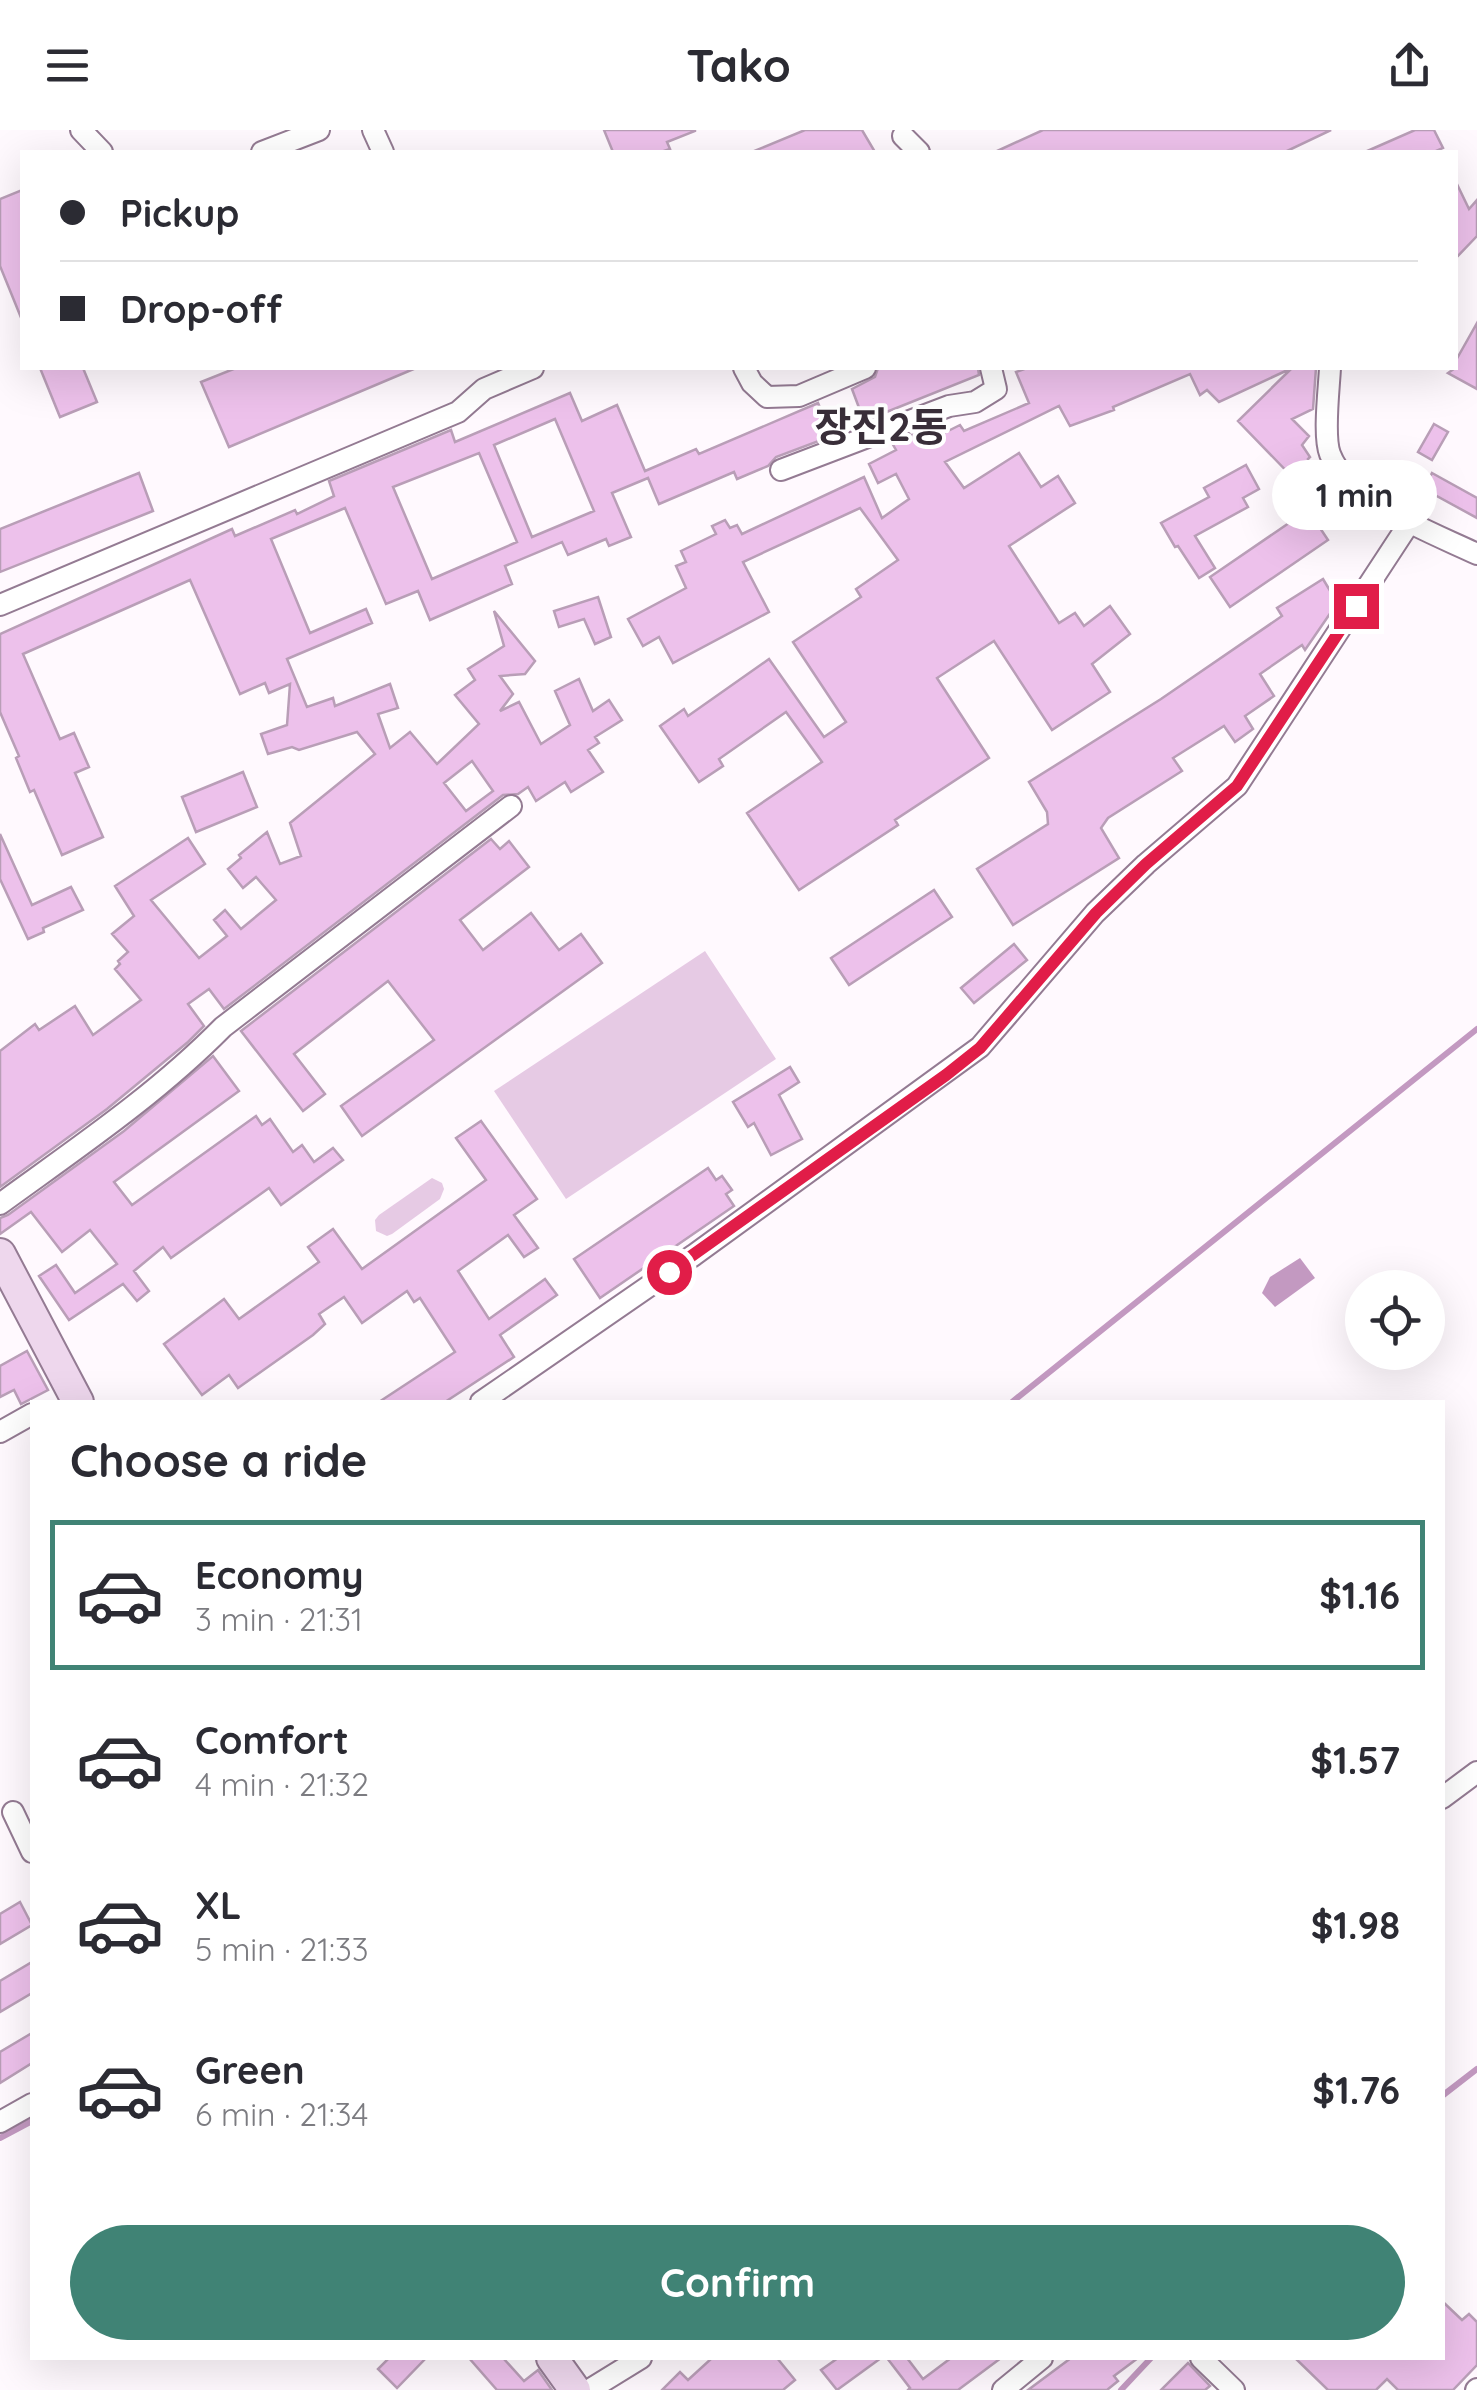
<!DOCTYPE html>
<meta charset="utf-8">
<style>
body{margin:0;font-family:Quicksand,"Noto Sans KR",sans-serif;background:#f2f2f3;color:#2b2b33;height:100vh;display:flex;flex-direction:column;font-size:38px;white-space:nowrap}
*{box-sizing:border-box;margin:0}
p{font-size:32px;color:#7c7c81}
.icon{flex:none;width:55px;height:55px;fill:none;stroke:currentColor;stroke-width:2;stroke-linecap:round;stroke-linejoin:round}
.map{position:relative;flex:1;overflow:hidden}
.panel{position:absolute;left:30px;top:1270px;width:1415px;height:960px;display:flex;flex-direction:column;background:#fff;border-radius:0px;box-shadow:0 10px 40px #0002}
.panel>*{flex:none}
.top-card{position:absolute;left:20px;top:20px;width:1438px;height:220px;border-radius:0px;box-shadow:0 10px 40px #0002;display:grid;align-content:center;height:220px;padding:0 40px;background:#fff}
.buttons{position:absolute;left:1345px;top:1140px;display:grid;gap:20px}
.buttons a{display:grid;place-items:center;width:100px;height:100px;border-radius:50%;background:#fff;box-shadow:0 10px 40px #0002;font-size:50px}
.end{position:absolute;width:45px;height:45px;margin:-22px;border:12px solid #e11d48;background:#fff;box-shadow:0 0 0 5px #fff}
.from{border-radius:50%}
.bubble{position:absolute;height:70px;border-radius:35px;background:#fff;box-shadow:0 10px 40px #0002;font-size:32px;font-weight:800;line-height:70px;text-align:center}
.top-card b{display:flex;align-items:center;gap:35px;height:95px;font-size:38px}
.top-card b+b{border-top:2px solid #e1e1e2}
.top-card i{width:25px;height:25px;background:#2b2b33}
ul{padding:0;list-style:none}
li{display:flex;align-items:center;gap:30px;height:150px;margin:0 20px 15px;padding:0 20px;border:5px solid transparent;border-radius:0px}
li div{flex:1}
li b{display:block;font-size:38px}
li em{font-style:normal;font-weight:800}
li.selected{border-color:#408375}
li>.icon{width:90px;height:90px;stroke-width:1.5}
h2{padding:0 40px;font-size:45px;line-height:120px}
.action{display:flex;gap:20px;margin-top:auto;padding:20px 40px}
.action a{flex:1;height:115px;border-radius:60px;background:#408375;color:#fff;font-size:40px;font-weight:800;line-height:115px;text-align:center}
header{display:flex;justify-content:space-between;align-items:center;height:130px;padding:0 40px;background:#fff;font-size:45px;font-weight:800}
.map>svg:first-child{display:block}
.green{fill:#e6cae4}
.water{fill:#c399c1}
.lines{fill:none;stroke-linecap:round;stroke-linejoin:round}
.stream{stroke:#c399c1;stroke-width:6}
.building{fill:#edc1eb;stroke:#b99eb7;stroke-width:2.5;fill-rule:evenodd}
.street-casing{stroke:#947b93;stroke-width:24}
.secondary-casing{stroke:#947b93;stroke-width:34}
.street{stroke:#fff;stroke-width:20}
.secondary{stroke:#eed7ed;stroke-width:30}
.route{stroke:#e11d48;stroke-width:12}
.labels{text-anchor:middle;dominant-baseline:central;stroke-width:8;stroke-linejoin:round;paint-order:stroke}
.quarter-label{font-size:40px;font-weight:bold;fill:#392e39;stroke:#fff}
</style>
<header><svg class="icon" aria-label="menu" viewBox="0 0 24 24"><path d="M4 6h16M4 12h16M4 18h16"/></svg>Tako<svg class="icon" aria-label="share" viewBox="0 0 24 24"><path d="M12 15V3M7 8l5-5 5 5M5 13v7h14v-7"/></svg></header>
<div class="map">
<svg width="1477" height="2260" viewBox="0 0 1477 2260">
<rect width="100%" height="100%" fill="#fff9fe"/>
<g class="green">
<path d="M705,821L776,929L566,1069L494,961Z"/>
<path d="M432,1048L442,1053L444,1059L440,1069L392,1104L387,1106L376,1101L375,1090L379,1085Z"/>
</g>
<path class="water" d="M1300,1128L1315,1148L1275,1177L1262,1163L1270,1147Z"/>
<g class="lines">
<g class="stream">
<path d="M1012,1272L1477,899"/>
<path d="M1442,1966L1477,1939"/>
<path d="M0,2008L32,1991"/>
<path d="M1121,2260L1151,2228"/>
</g>
</g>
<g class="building">
<path d="M604,0H695V1L667,12L670,19L661,22H613Z"/>
<path d="M805,0H862L875,22H752Z"/>
<path d="M1043,0H1331L1285,22H995Z"/>
<path d="M1415,0H1434L1443,18L1434,22H1365Z"/>
<path d="M1455,50L1469,79L1477,70V106L1455,129Z"/>
<path d="M22,60V190L0,136V69Z"/>
<path d="M1477,193V259L1448,243L1455,238V232Z"/>
<path d="M40,238H83L97,272L60,287Z"/>
<path d="M236,238H416L229,317L201,252Z"/>
<path d="M878,238H978L979,245L864,291L852,259L875,247Z"/>
<path d="M1027,238H1316L1313,279L1292,289L1309,306L1302,315L1310,327L1308,329L1312,333L1309,335L1314,341L1300,355L1238,291L1292,238L1219,272L1207,260L1200,265L1190,244L1113,277L1114,280L1070,296L1059,276L945,332L964,358L1019,323L1041,357L1058,346L1075,373L1009,416L1059,493L1075,483L1084,496L1110,476L1130,504L1092,534L1110,562L1052,600L994,511L937,548L989,628L895,690L898,695L799,760L747,683L822,632L786,582L719,629L723,636L699,652L660,596L684,579L688,586L769,529L824,607L846,592L793,512L861,467L856,459L898,430L860,378L743,432L769,482L673,533L659,507L643,516L628,489L686,458L676,436L686,432L681,421L716,404L712,396L725,390L730,398L737,395L742,404L864,347L882,388L909,369L896,344L878,353L869,334L896,320L892,313L927,299L932,309L960,295L964,301L1029,273L1016,242Z"/>
<path d="M570,263L582,291L617,275L645,341L696,319L699,324L818,273L832,306L776,327L768,336L737,349L734,342L659,374L648,348L612,363L631,407L609,416L606,409L568,425L562,412L505,436L512,454L430,490L418,461L386,474L345,378L271,409L310,503L366,479L372,493L287,529L307,577L333,568L335,576L390,554L398,578L378,584L390,618L410,602L437,634L479,594L455,565L475,550L468,539L504,516L494,481L535,531L525,544L500,546L513,564L500,581L519,572L541,614L570,595L555,561L579,549L593,581L609,570L622,590L595,607L599,613L588,620L603,642L571,662L565,652L536,671L528,657L518,664L503,665L224,879L209,859L188,874L204,896L188,912L107,979L0,1057V921L35,894L39,900L75,876L93,905L141,870L115,839L120,834L118,831L128,822L112,804L134,786L115,756L188,708L205,734L151,770L199,828L227,806L214,790L225,780L241,799L276,770L256,747L243,758L228,739L241,728L239,725L267,702L280,734L301,726L290,693L375,624L357,602L299,620L292,617L268,624L261,604L287,595L290,554L269,563L265,553L240,564L190,450L23,524L60,609L74,603L89,637L75,643L103,707L62,725L34,660L30,662L16,628L19,626L0,582V504L232,399L235,406L295,380L297,384L334,366L329,351L451,300L455,312ZM555,289L594,381L532,407L494,315ZM479,323L517,412L432,449L393,357ZM472,631L493,661L466,681L444,653Z"/>
<path d="M1434,294L1448,302L1432,330L1418,322Z"/>
<path d="M1246,335L1259,359L1243,368L1248,377L1195,406L1215,438L1199,448L1178,416L1175,417L1161,393L1209,367L1204,358Z"/>
<path d="M139,343L153,381L0,442V399Z"/>
<path d="M1432,343L1477,368V388L1424,359Z"/>
<path d="M1308,380L1328,410L1230,477L1210,447Z"/>
<path d="M1323,449L1332,464L1340,469L1305,520L1302,515L1260,544L1274,566L1245,586L1253,599L1235,612L1224,596L1173,628L1182,641L1108,688L1101,698L1119,728L1013,795L977,739L1048,694L1047,682L1029,652L1161,569L1282,486L1277,478Z"/>
<path d="M598,467L611,507L595,514L584,489L559,497L554,481Z"/>
<path d="M243,642L257,677L196,702L182,667Z"/>
<path d="M0,704L32,775L71,757L83,780L43,798L44,802L28,809L0,749Z"/>
<path d="M491,709L500,719L509,711L529,737L460,790L483,820L531,783L559,820L581,804L602,833L362,1006L341,976L434,910L388,851L294,924L325,964L303,981L241,901Z"/>
<path d="M934,760L952,787L849,855L831,828Z"/>
<path d="M1014,814L1027,830L974,873L961,858Z"/>
<path d="M213,926L239,961L114,1052L132,1075L256,986L262,995L270,989L293,1022L302,1015L314,1032L333,1018L343,1030L281,1075L269,1058L171,1128L163,1117L134,1141L149,1161L137,1171L123,1154L69,1190L39,1146L56,1135L75,1163L117,1134L90,1100L62,1122L31,1082L0,1104V1088L8,1085L124,1001Z"/>
<path d="M790,937L799,952L779,965L802,1009L771,1025L754,993L748,997L733,972Z"/>
<path d="M481,991L537,1069L514,1085L538,1118L524,1127L508,1105L458,1141L489,1189L545,1149L557,1165L500,1205L514,1227L445,1272H379L455,1222L420,1168L414,1172L407,1161L362,1193L344,1167L319,1184L325,1194L313,1205L238,1258L229,1245L202,1265L164,1214L224,1169L239,1189L319,1132L308,1117L333,1099L362,1139L486,1050L456,1008Z"/>
<path d="M708,1038L716,1050L722,1046L732,1060L726,1064L734,1076L600,1168L574,1129Z"/>
<path d="M27,1221L48,1260L21,1274L14,1260L0,1267V1236Z"/>
<path d="M20,1772L32,1795L0,1814V1784Z"/>
<path d="M32,1832V1863L0,1882V1851Z"/>
<path d="M32,1903V1933L0,1953V1922Z"/>
<path d="M1442,2171L1462,2190L1469,2184L1477,2192V2235L1453,2260H1398L1387,2249L1376,2260H1328L1295,2228H1442Z"/>
<path d="M389,2228H426L397,2258L378,2239Z"/>
<path d="M469,2228H503L524,2251L538,2240L552,2260H497Z"/>
<path d="M712,2228H777L795,2250L783,2260H662L680,2242L688,2250Z"/>
<path d="M838,2228H881L837,2260L821,2240Z"/>
<path d="M887,2228H907L923,2249L951,2228H1001L958,2260H908L910,2258Z"/>
<path d="M1071,2228H1138L1114,2246L1118,2251L1107,2260H1028Z"/>
<path d="M1188,2233L1210,2256L1205,2260H1161Z"/>
</g>
<g class="lines">
<defs>
<g id="street">
<path d="M81,0L102,22"/>
<path d="M373,0L383,22"/>
<path d="M903,6L919,22"/>
<path d="M262,22L319,0"/>
<path d="M744,238L752,253L767,267L799,266L865,238"/>
<path d="M1330,238C1329,259 1323,306 1330,324C1348,372 1433,403 1477,424"/>
<path d="M781,340L949,276L975,272L996,259L991,238"/>
<path d="M0,475L458,282L484,259L533,238"/>
<path d="M0,1074C77,1018 156,965 223,897L511,676"/>
<path d="M481,1272L694,1125L980,917L1095,783L1146,734L1237,656L1410,392"/>
<path d="M0,1302L32,1284"/>
<path d="M1442,1668L1477,1642"/>
<path d="M13,1682L32,1722"/>
<path d="M0,1992L32,1974"/>
<path d="M1201,2228L1234,2260"/>
<path d="M589,2260L641,2228"/>
<path d="M1003,2260L1042,2228"/>
<path d="M1476,2260L1477,2259"/>
</g>
<g id="secondary">
<path d="M0,1124L78,1272"/>
<path d="M552,2228L575,2260"/>
</g>
</defs>
<use href="#street" class="street-casing"/>
<use href="#secondary" class="secondary-casing"/>
<use href="#street" class="street"/>
<use href="#secondary" class="secondary"/>
</g>
<g class="lines">
<path class="route" d="M669,1142L946,945L980,918L1096,783L1146,734L1237,656L1356,476"/>
</g>
<g class="labels">
<g class="quarter-label">
<text x="881" y="296">장진2동</text>
</g>
</g>
</svg>
<div class="buttons">
<a><svg class="icon" aria-label="locate" viewBox="0 0 24 24"><circle cx="12" cy="12" r="6"/><path d="M12 2v4M12 18v4M2 12h4M18 12h4"/></svg></a>
</div>
<i class="end from" style="left:669px;top:1142px"></i>
<i class="end" style="left:1356px;top:476px"></i>
<div class="bubble" style="left:1272px;top:330px;width:165px">1 min</div>
<div class="top-card">
<b><i class="from"></i>Pickup</b>
<b><i></i>Drop-off</b>
</div>
<section class="panel">
<h2>Choose a ride</h2>
<ul>
<li class="selected"><svg class="icon" aria-label="car" viewBox="0 0 24 24"><path d="M5 17H2v-5l4-1 3-4h7l3 4 3 1v5h-3M9 17h6M6 11h13"/><circle cx="7" cy="17" r="2"/><circle cx="17" cy="17" r="2"/></svg><div><b>Economy</b><p>3 min · 21:31</p></div><em>$1.16</em></li>
<li><svg class="icon" aria-label="car" viewBox="0 0 24 24"><path d="M5 17H2v-5l4-1 3-4h7l3 4 3 1v5h-3M9 17h6M6 11h13"/><circle cx="7" cy="17" r="2"/><circle cx="17" cy="17" r="2"/></svg><div><b>Comfort</b><p>4 min · 21:32</p></div><em>$1.57</em></li>
<li><svg class="icon" aria-label="car" viewBox="0 0 24 24"><path d="M5 17H2v-5l4-1 3-4h7l3 4 3 1v5h-3M9 17h6M6 11h13"/><circle cx="7" cy="17" r="2"/><circle cx="17" cy="17" r="2"/></svg><div><b>XL</b><p>5 min · 21:33</p></div><em>$1.98</em></li>
<li><svg class="icon" aria-label="car" viewBox="0 0 24 24"><path d="M5 17H2v-5l4-1 3-4h7l3 4 3 1v5h-3M9 17h6M6 11h13"/><circle cx="7" cy="17" r="2"/><circle cx="17" cy="17" r="2"/></svg><div><b>Green</b><p>6 min · 21:34</p></div><em>$1.76</em></li>
</ul>
<div class="action"><a>Confirm</a></div>
</section>
</div>
